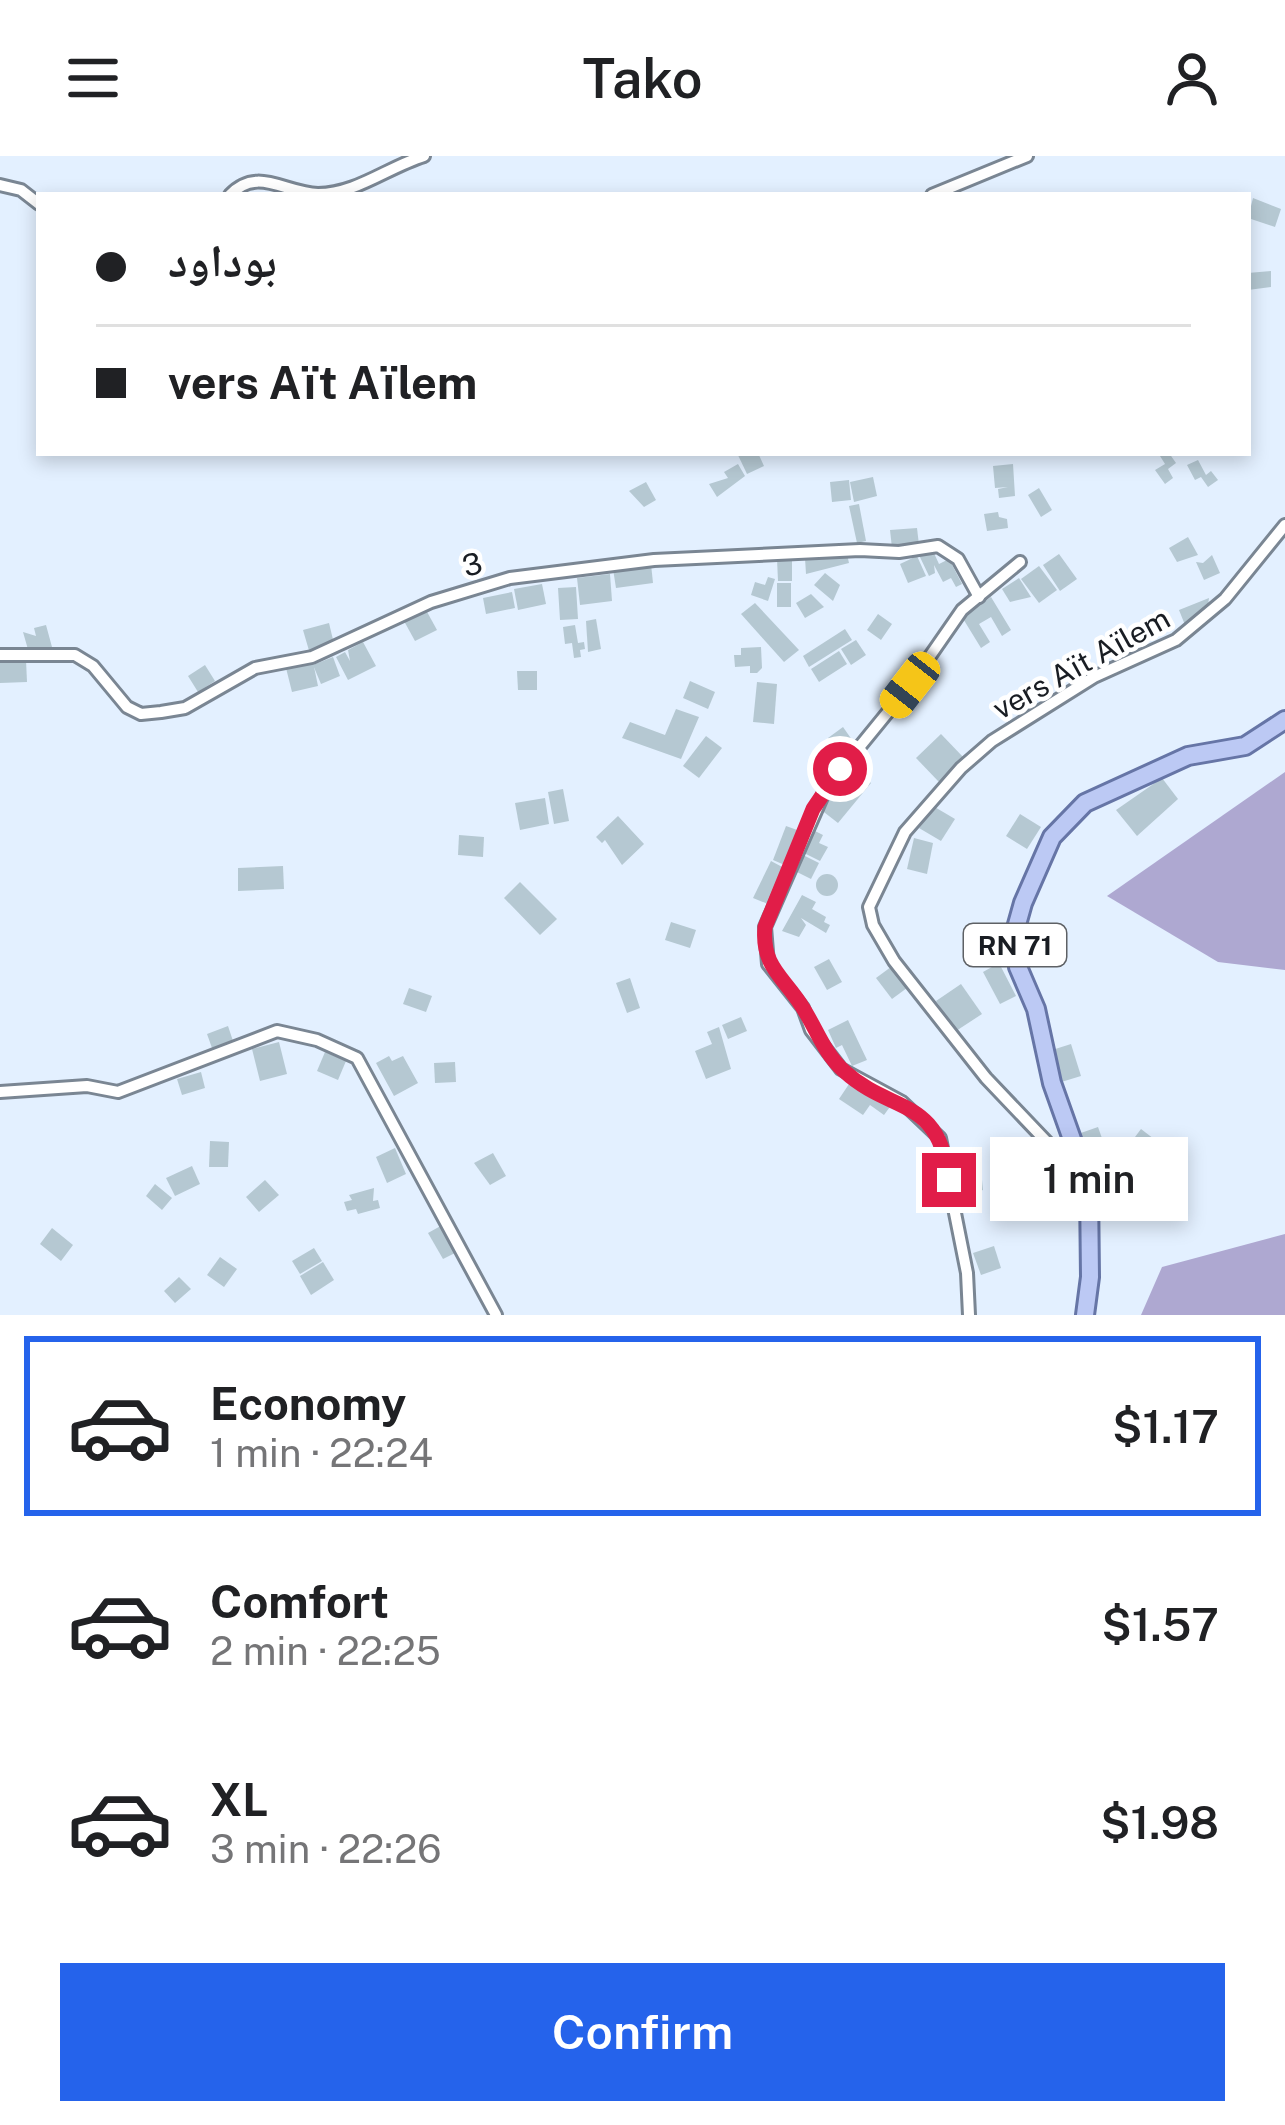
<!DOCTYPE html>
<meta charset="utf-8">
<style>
body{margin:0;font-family:"Public Sans","Noto Naskh Arabic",sans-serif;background:#f6f6f6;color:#202124;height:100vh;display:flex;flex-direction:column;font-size:45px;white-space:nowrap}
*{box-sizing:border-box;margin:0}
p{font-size:39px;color:#757577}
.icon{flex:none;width:66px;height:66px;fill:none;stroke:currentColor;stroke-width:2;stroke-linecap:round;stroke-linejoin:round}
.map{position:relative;height:1159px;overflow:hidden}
.sheet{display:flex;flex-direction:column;background:#fff;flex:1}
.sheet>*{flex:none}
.hud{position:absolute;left:36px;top:36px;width:1215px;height:264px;border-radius:0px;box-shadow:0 6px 18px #0003;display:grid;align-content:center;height:264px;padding:0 60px;background:#fff}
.end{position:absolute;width:54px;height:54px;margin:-27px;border:15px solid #e11d48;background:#fff;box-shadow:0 0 0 6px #fff}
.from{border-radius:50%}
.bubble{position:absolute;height:84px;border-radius:0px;background:#fff;box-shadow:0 6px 18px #0003;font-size:39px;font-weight:600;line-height:84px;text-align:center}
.car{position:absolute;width:36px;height:72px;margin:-36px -18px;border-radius:15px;box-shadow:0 0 9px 3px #0007;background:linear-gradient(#f5c518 24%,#345 0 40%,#f5c518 0 76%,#345 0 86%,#f5c518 0)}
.hud b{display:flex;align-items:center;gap:42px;height:114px;font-size:45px}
.hud b+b{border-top:3px solid #e0e0e0}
.hud i{width:30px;height:30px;background:#202124}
ul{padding:21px 0 0;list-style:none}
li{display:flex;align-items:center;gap:36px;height:180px;margin:0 24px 18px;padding:0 36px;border:6px solid transparent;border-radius:0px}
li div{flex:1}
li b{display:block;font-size:45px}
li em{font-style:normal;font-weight:600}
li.current{border-color:#2563eb}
li>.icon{width:108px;height:108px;stroke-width:1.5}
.action{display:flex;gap:24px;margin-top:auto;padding:24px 60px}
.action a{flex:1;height:138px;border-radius:0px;background:#2563eb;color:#fff;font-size:48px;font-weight:600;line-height:138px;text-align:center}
header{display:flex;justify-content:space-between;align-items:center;height:156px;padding:0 60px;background:#fff;font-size:54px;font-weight:600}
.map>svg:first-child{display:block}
.forest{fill:#aea8d1}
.building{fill:#b5c8d2}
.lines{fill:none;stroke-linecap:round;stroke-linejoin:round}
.minor-casing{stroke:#7a8693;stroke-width:16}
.primary-casing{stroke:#6675a6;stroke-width:22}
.minor{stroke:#fff;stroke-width:10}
.primary{stroke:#bcc9f4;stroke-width:16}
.route{stroke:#e11d48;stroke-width:15}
.labels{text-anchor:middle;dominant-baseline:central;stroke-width:9;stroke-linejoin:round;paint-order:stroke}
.shield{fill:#fff;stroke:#5e6165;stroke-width:3}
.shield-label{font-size:27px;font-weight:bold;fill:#191d23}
.street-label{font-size:30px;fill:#191d23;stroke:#fff}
</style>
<header><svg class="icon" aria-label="menu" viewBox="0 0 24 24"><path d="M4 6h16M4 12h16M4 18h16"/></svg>Tako<svg class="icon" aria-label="person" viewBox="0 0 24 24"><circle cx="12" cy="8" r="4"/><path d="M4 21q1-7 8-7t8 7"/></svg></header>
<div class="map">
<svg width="1285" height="1159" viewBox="0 0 1285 1159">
<rect width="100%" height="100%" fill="#e3f0ff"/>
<g class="forest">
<path d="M1285,616V814L1218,806L1107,740Z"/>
<path d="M1285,1078V1159H1141L1162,1111Z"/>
</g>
<g class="building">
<path d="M1253,42L1281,53L1275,71L1248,62Z"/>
<path d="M1271,115V131L1248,134V117Z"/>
<path d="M737,297H758L764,310L747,318Z"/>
<path d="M1169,297L1176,307L1168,313L1173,322L1165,328L1155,314L1165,308L1160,300Z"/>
<path d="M1198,304L1206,319L1211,315L1218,324L1208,331L1201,321L1195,324L1187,309Z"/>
<path d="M738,308L745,320L717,341L709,328L728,322L724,316Z"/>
<path d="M1013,308L1015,340L999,342L998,333L1008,331L995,332L993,310Z"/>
<path d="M873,321L877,340L854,346L850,326Z"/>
<path d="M849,324L851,344L832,346L830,326Z"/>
<path d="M646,326L656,344L644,351L629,335Z"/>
<path d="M1039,332L1052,354L1041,361L1028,339Z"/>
<path d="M859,348L866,385L857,387L849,350Z"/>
<path d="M998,356L999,361L1007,363L1008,372L987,375L984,358Z"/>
<path d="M917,372L919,389L892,392L890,374Z"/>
<path d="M1188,381L1198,399L1177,406L1169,392Z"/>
<path d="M933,395L939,408L949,403L962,428L956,431L951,422L943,426L934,409L935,417L929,420L919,399Z"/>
<path d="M847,398L849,407L806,418L805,402Z"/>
<path d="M1059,398L1077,423L1060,435L1043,409Z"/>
<path d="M1212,399L1220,417L1204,424L1196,406L1203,407Z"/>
<path d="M917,400L926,420L908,427L900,408Z"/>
<path d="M792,402V425H778L777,403Z"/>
<path d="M651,408L653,427L616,432L613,413Z"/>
<path d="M1039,410L1057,434L1039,447L1021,423Z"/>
<path d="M825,417L840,429L833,445L814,429Z"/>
<path d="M610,418L612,445L580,449L577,422Z"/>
<path d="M768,421L775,423L768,445L751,439L755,426L765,429Z"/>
<path d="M1019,422L1031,441L1010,446L1002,433Z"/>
<rect x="777" y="427" width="14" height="24"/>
<path d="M542,428L546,448L518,454L514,433Z"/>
<path d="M576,431L578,463L560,464L558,432Z"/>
<path d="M512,436L515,452L486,458L483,442Z"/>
<path d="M811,438L824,451L805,462L796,447Z"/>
<path d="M991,441L1011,474L1002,480L991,461L979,468L990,486L981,492L962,461Z"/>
<path d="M1209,442L1207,456L1185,469L1179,454Z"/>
<path d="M755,447L799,494L784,506L741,458Z"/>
<path d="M426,454L437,474L415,485L404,465Z"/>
<path d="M878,458L892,468L881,484L867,474Z"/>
<path d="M596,463L601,493L588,496L586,465Z"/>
<path d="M329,467L335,492L310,498L303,474Z"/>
<path d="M46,469L52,491L29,497L23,476L36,480L34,472Z"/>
<path d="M575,469L578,487L584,486L585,493L580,494L581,501L574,502L572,487L565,488L563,471Z"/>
<path d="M845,473L852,484L809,511L803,500Z"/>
<path d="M856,484L866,499L851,509L841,493Z"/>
<path d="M363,486L376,510L348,524L336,501L345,496L350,505L348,494Z"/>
<path d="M761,491L762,512L757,517H750V510L735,511L734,499H741V492Z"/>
<path d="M839,495L847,508L819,526L811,513Z"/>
<path d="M333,501L340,520L321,528L313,509Z"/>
<path d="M26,504L27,526L0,527V505Z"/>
<path d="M313,506L318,530L292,536L286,512Z"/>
<path d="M205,509L215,525L198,536L188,520Z"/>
<path d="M517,515H537V534H518Z"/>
<path d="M690,525L715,536L708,553L683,542Z"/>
<path d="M757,526L777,528L774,568L753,566Z"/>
<path d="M676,553L699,561L681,603L622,582L630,566L665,579Z"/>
<path d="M843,571L857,591L842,602L828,582Z"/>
<path d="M941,578L964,602L939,626L916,602Z"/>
<path d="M706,580L722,592L699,622L683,610Z"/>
<path d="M853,612L871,627L838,667L820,653Z"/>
<path d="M1162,622L1178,643L1137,680L1116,654Z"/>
<path d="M563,633L569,665L554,668L548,636Z"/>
<path d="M545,642L549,668L520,674L515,647Z"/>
<path d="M933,650L955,663L941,685L919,672Z"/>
<path d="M1020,658L1041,671L1027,693L1006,680Z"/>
<path d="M618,660L644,688L622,709L605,684L602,687L596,681Z"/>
<path d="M786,670L800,675L787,710L773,704Z"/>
<path d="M813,674L823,679L819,687L828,691L820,705L802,696Z"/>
<path d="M459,679L484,681L483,701L458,699Z"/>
<path d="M914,682L933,687L927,718L907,713Z"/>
<path d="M801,698L819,707L811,723L793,714Z"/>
<path d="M771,705L786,713L768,748L753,742Z"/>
<path d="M283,710L284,733L238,735V712Z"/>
<circle cx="827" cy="729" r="11"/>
<path d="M520,726L557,763L540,779L504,742Z"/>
<path d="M802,739L816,746L812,753L826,761L824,766L830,769L826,777L801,762L806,769L799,781L782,775Z"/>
<path d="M671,766L696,774L690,792L665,784Z"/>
<path d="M829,803L842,826L827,834L814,811Z"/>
<path d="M999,807L1016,840L1000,848L983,816Z"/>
<path d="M895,808L911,829L892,843L876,822Z"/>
<path d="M630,822L640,852L627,857L616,827Z"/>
<path d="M961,828L982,858L956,875L936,845Z"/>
<path d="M409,832L432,840L426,856L403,848Z"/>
<path d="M741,861L747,875L728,883L722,869Z"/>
<path d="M848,864L867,904L852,910L842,889L836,892L828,874Z"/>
<path d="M228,870L233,885L212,892L207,878Z"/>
<path d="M719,871L731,913L706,923L695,895L712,888L707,876Z"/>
<path d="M279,886L287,918L260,925L252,893Z"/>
<path d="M1071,888L1081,920L1058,927L1049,895Z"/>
<path d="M325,896L346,905L338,924L317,915Z"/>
<path d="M389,900L392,905L403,900L418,927L394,940L376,907Z"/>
<path d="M455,906L456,926L435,927L434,907Z"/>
<path d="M201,916L205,932L182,939L177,923Z"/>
<path d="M851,925L892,948L884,959L870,949L863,959L839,943Z"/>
<path d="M1098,971L1109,1002L1089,1010L1078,978Z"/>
<path d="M1141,973L1167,993L1152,1013L1126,993Z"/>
<path d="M210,985L229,986L228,1011H209Z"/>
<path d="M395,992L406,1018L387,1027L376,1001Z"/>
<path d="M493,997L506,1020L490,1029L474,1007Z"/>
<path d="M1063,1003L1073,1054L1048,1060L1037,1008Z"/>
<path d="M980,1004L983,1034L962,1042L958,1007Z"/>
<path d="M192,1010L200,1028L175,1040L166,1022Z"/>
<path d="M265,1024L279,1039L259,1056L246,1041Z"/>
<path d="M155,1028L172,1042L162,1054L146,1040Z"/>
<path d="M374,1032L373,1045L378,1044L380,1052L358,1058L356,1053L347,1055L344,1046L352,1044L349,1039Z"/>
<path d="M446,1067L461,1094L443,1103L428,1077Z"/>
<path d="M52,1072L73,1089L61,1105L40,1088Z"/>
<path d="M994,1090L1001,1112L981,1119L973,1097Z"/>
<path d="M314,1092L322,1105L300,1118L292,1105Z"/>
<path d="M220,1101L237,1113L224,1131L207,1119Z"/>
<path d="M323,1106L334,1124L311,1139L300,1120Z"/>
<path d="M179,1121L191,1133L175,1147L164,1135Z"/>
</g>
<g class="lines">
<defs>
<g id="minor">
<path d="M0,29L21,34L39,48"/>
<path d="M230,39C257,10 285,37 318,38C356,38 388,11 424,0"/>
<path d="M932,39L1027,0"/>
<path d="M0,499H75L93,510L127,551L141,558L161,556L185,552L255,512L312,501L431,446L510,422L654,404L860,394L899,396L938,390L958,403L979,441"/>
<path d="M0,936L87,930L118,936L277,875L317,884L357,902L496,1159"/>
<path d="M1083,1024L986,922L894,805L873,769L869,751L905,676L961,612L992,585L1094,521L1176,484L1225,443L1285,369"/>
<path d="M969,1159L967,1117L940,982L902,946L841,913L811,874L803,852L768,808L765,771L826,632L910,529L962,454L1020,406"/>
</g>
<path id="primary" d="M1085,1159L1090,1121L1089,1031L1052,927L1036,853L1018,811L1016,772L1023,747L1052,681L1085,647L1188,600L1245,590L1285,564"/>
</defs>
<use href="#minor" class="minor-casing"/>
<use href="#primary" class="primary-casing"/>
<use href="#minor" class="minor"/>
<use href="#primary" class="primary"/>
</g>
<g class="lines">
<path class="route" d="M840,613L813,653L765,771C761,811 785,822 803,852C817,874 824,897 844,915C892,959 939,939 949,1024"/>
</g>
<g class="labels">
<rect class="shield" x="964" y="768" width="102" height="42" rx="9"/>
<g class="shield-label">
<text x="1015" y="789">RN 71</text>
</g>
<g class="street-label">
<text transform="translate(472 408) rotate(-16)">3</text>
<text transform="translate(1081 507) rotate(-29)">vers Aït Aïlem</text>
</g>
</g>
</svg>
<i class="end from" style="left:840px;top:613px"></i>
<i class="end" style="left:949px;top:1024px"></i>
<div class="bubble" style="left:990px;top:981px;width:198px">1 min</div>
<i class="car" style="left:910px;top:529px;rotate:218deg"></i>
<div class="hud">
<b><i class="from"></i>بوداود</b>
<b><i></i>vers Aït Aïlem</b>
</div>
</div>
<section class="sheet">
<ul>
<li class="current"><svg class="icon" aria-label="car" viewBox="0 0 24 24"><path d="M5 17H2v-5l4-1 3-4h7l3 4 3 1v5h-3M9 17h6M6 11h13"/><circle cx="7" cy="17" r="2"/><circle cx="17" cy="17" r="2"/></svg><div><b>Economy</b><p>1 min · 22:24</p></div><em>$1.17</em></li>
<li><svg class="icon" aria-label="car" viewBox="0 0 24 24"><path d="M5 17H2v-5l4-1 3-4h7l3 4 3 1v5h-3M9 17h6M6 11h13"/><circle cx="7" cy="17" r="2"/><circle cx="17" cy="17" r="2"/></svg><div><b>Comfort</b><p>2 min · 22:25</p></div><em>$1.57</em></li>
<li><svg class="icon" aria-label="car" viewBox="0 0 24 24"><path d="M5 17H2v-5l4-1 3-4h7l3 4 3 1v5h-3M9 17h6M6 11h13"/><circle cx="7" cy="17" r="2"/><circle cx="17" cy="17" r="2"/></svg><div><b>XL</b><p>3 min · 22:26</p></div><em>$1.98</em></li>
</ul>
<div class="action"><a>Confirm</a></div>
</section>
